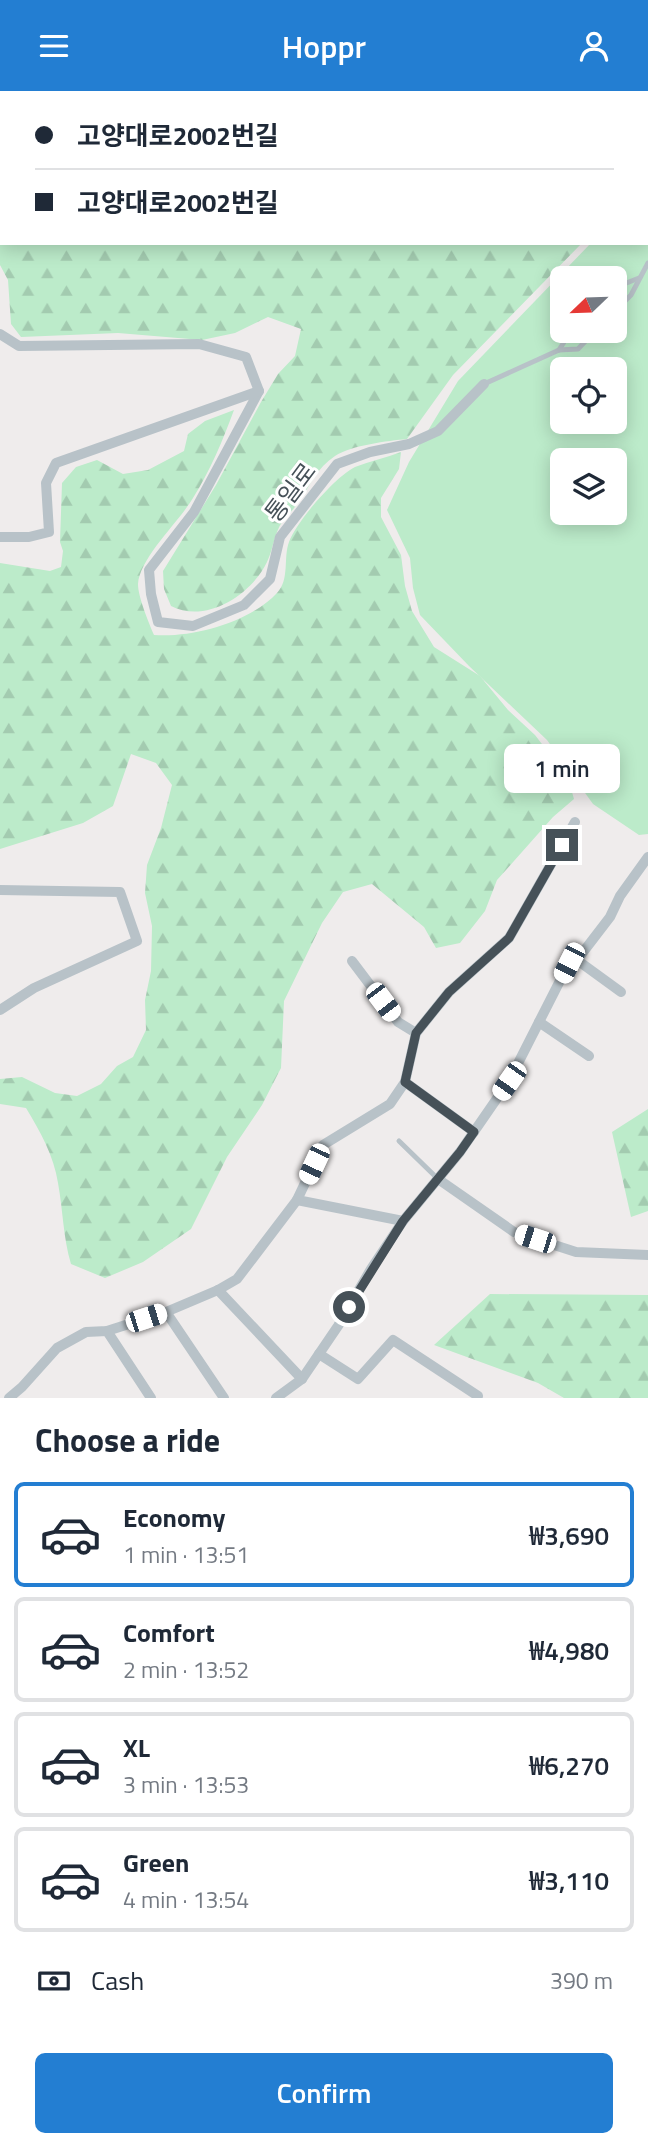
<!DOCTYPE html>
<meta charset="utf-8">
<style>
body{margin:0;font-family:"Titillium Web","Noto Sans KR",sans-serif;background:#f2f2f3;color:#1f2937;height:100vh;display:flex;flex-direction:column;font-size:26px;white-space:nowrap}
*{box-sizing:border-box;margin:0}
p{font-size:23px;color:#747a83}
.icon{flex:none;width:38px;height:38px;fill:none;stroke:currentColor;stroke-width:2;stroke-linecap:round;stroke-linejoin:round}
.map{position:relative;height:1307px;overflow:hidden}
.side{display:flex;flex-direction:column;background:#fff;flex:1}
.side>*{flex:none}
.guide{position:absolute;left:0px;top:0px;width:649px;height:154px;box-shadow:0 4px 18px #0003;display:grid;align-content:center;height:154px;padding:0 35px;background:#fff}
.needle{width:46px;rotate:247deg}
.buttons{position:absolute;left:550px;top:175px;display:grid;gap:14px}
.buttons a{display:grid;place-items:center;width:77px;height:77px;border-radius:10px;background:#fff;box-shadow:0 4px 18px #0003;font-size:35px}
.end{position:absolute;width:32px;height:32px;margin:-16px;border:9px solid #465158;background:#fff;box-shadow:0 0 0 4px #fff}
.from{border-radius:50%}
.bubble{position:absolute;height:49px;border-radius:10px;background:#fff;box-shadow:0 4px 18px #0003;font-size:23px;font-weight:600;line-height:49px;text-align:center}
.car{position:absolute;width:21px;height:42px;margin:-21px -10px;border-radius:9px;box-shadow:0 0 5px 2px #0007;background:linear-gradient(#fff 24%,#345 0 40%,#fff 0 76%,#345 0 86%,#fff 0)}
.guide b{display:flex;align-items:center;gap:24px;height:66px;font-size:26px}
.guide b+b{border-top:2px solid #e0e1e3}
.guide i{width:18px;height:18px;background:#1f2937}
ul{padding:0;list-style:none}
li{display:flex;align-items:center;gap:21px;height:105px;margin:0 14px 10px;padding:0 21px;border:4px solid #e0e1e3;border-radius:10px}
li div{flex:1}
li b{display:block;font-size:26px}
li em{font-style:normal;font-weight:600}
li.active{border-color:#237ed2}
li>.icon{width:63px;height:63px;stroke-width:1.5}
h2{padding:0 35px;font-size:32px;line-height:84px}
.pay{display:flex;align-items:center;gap:18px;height:77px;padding:0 35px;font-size:26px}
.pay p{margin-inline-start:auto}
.button{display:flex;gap:14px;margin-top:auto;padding:14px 35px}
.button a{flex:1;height:80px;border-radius:10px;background:#237ed2;color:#fff;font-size:28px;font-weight:600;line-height:80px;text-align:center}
header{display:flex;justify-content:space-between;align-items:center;height:91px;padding:0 35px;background:#237ed2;color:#fff;font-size:32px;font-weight:600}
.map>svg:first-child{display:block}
.grass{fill:#bcebca;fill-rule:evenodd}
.forest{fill:url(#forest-firs)}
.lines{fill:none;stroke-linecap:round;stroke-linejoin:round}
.service{stroke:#b8c2c8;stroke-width:5}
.minor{stroke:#b8c2c8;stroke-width:10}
.route{stroke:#465158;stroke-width:9}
.labels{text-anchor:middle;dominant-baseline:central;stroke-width:6;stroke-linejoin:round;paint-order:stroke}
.street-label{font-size:24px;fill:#465158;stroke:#fff}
</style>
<header><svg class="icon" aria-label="menu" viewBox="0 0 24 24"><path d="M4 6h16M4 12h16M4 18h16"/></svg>Hoppr<svg class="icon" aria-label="person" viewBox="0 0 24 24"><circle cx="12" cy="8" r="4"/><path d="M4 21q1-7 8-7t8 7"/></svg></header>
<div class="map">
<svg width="648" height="1307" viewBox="0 0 648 1307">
<defs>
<pattern id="forest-firs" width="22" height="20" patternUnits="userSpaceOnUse" patternTransform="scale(1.75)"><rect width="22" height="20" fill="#bcebca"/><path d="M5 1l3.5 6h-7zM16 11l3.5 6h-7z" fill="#a3cbb0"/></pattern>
</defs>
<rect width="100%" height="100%" fill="#efecec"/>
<path class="grass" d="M648,57V743L639,744L593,713L547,649L469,575L420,524L413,497L410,467L387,419L409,371L458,290L591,152H648ZM562,187H614V240H562ZM562,278H614V331H562ZM562,369H614V422H562Z"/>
<g class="forest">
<path d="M0,0H648V45V2H2V152H582L453,284L407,348C388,350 352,354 335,365C317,377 310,394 299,411C294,418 287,424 282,431C274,443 273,459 267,471C251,504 206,533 171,515L164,498L163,480L216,394L261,311L278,283L295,265L301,238L268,226L235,242L202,249L118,242L21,246L11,233L8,189L0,174Z"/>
<path d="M234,319C223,349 210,380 193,407C179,431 140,466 138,493C138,506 149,532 154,544C193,547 250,531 277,502C290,488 283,467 289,451C296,431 336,385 355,376C370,370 386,367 401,361L399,378L381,407V426L401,464L405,495L412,520L434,556L480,585L508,619L535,644L568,687L574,708L553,726L497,789L485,820L460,852L436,857L424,836L372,793L343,801L322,832L284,910L281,977L262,1014L227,1066L191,1138L143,1171L105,1187L71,1173C63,1146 63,1119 58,1092C54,1065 40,1040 26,1017L0,1013V988L22,986L55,1002L77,1005L101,993L117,975L133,966L146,939L145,909L151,880L152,835L145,802L147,774L161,737L172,694L156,672L131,663L113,715L83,732L0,758V472L50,480L61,476L63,460L60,451L62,392L76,376L97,369L123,383L148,379L184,360L188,343L205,330Z"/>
<path d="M648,1018V1120L631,1126L612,1041Z"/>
<path d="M490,1203L648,1204V1307H564L538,1292L434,1254Z"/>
</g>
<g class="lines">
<g class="service">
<path d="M614,197L639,187"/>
<path d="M614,221L631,204L648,172"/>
<path d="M559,259L571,240"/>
<path d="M484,293L559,259L578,258L595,240"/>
<path d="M399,1050L438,1088"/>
</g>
<g class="minor">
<path d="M0,243L19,255L199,253L246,266L259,300L194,421L149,479L151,503L158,531L193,535L244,514L270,488L280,446L337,373L370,361L409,353L438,340L484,293"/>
<path d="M0,446H29L49,441L46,392L56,372L259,300"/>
<path d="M0,799L120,801L137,850L34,897L0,919"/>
<path d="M577,869L621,901"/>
<path d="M352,870L398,931L416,942"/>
<path d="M539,931L589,965"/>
<path d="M405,991L474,1041"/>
<path d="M438,1088L514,1141L576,1161L648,1164"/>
<path d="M297,1109L403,1130"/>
<path d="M218,1199L302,1288"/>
<path d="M166,1221L224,1307"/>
<path d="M107,1240L151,1307"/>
<path d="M319,1263L358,1288L393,1249L478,1305"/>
<path d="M9,1307L22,1296L57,1257L86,1241L107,1240L166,1221L218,1199L237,1188L297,1109L323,1054L390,1013L405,991L416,942L449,901L509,847L575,731"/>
<path d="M276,1307L302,1288L338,1235L371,1178L403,1130L460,1061L509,990L569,872L577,869L610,826L620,805L648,766"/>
</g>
</g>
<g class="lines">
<path class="route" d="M349,1216L403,1130L460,1061L474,1041L405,991L416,942L449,901L509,847L562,754"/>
</g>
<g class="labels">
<g class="street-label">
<text transform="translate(290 401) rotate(-53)">통일로</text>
</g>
</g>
</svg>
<div class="buttons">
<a><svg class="needle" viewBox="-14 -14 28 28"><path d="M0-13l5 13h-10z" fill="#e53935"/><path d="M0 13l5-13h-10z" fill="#747a83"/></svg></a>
<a><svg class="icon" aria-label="locate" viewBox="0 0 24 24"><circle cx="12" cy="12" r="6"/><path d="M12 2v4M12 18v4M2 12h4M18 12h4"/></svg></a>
<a><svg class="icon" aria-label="layers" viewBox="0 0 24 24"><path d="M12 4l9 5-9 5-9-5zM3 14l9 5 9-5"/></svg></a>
</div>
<i class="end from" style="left:349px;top:1216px"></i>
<i class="end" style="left:562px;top:754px"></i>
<div class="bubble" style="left:504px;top:653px;width:116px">1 min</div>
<i class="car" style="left:569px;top:872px;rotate:207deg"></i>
<i class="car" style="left:383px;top:911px;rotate:143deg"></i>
<i class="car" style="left:509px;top:990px;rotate:215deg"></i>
<i class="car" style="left:314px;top:1073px;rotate:205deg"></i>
<i class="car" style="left:535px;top:1148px;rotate:288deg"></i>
<i class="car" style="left:146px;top:1227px;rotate:72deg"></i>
<div class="guide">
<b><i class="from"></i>고양대로2002번길</b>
<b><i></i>고양대로2002번길</b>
</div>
</div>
<section class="side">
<h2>Choose a ride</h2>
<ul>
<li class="active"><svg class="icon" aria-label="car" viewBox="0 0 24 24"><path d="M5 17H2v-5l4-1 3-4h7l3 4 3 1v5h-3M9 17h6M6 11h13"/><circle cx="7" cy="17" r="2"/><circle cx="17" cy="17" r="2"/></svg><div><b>Economy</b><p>1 min · 13:51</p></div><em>₩3,690</em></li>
<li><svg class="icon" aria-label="car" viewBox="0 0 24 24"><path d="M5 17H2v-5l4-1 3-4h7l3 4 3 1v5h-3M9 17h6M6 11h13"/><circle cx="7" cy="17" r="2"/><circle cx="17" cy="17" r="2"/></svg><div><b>Comfort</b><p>2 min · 13:52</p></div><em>₩4,980</em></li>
<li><svg class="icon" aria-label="car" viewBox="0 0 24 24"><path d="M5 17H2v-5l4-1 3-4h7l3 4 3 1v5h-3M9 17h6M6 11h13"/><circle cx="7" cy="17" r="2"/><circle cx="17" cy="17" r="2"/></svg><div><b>XL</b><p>3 min · 13:53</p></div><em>₩6,270</em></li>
<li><svg class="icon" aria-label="car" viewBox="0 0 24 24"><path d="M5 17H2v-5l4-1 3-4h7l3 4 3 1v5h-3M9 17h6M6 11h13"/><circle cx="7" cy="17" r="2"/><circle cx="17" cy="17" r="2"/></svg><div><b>Green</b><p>4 min · 13:54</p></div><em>₩3,110</em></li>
</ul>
<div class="pay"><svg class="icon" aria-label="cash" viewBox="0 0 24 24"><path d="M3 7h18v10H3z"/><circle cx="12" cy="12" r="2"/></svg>Cash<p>390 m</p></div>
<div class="button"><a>Confirm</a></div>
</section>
